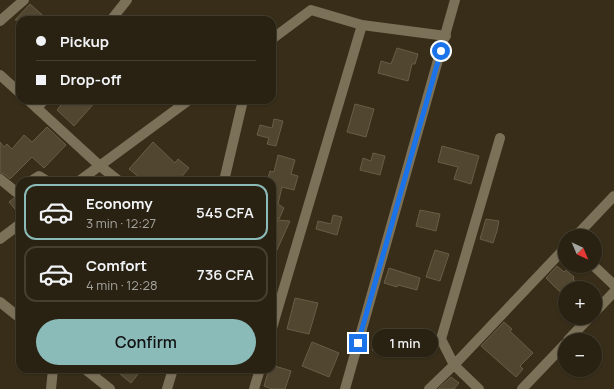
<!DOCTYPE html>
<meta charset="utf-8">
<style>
body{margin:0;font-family:Manrope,sans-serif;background:#312a1b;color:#f1f3f6;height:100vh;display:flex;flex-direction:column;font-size:15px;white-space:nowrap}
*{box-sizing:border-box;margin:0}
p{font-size:13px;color:#a5a49f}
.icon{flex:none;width:22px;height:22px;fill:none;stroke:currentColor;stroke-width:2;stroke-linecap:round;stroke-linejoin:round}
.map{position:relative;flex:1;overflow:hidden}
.drawer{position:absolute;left:16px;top:177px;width:260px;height:196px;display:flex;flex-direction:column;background:#292212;border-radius:12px;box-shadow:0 1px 3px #0004,0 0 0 1px #453f32}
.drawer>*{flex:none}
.banner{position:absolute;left:16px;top:16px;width:260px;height:88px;border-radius:12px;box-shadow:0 1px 3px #0004,0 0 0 1px #453f32;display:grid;align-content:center;height:88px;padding:0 20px;background:#292212}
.needle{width:26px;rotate:136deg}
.fabs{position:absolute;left:558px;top:229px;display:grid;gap:8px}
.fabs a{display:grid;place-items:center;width:44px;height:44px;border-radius:50%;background:#292212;box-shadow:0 1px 3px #0004,0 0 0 1px #453f32;font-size:20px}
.end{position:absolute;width:18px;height:18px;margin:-9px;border:5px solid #1a73e8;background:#fff;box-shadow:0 0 0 2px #fff}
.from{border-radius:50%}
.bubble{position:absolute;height:28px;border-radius:14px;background:#292212;box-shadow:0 1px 3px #0004,0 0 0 1px #453f32;font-size:13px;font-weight:600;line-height:28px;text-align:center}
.banner b{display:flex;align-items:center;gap:14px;height:38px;font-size:15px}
.banner b+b{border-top:1px solid #453f32}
.banner i{width:10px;height:10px;background:#f1f3f6}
ul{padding:7px 0 0;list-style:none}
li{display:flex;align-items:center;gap:12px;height:56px;margin:0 8px 6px;padding:0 12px;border:2px solid #453f32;border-radius:12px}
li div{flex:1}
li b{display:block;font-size:15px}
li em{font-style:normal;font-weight:600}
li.selected{border-color:#8bbbb9}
li>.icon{width:36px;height:36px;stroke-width:1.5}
.action{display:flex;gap:8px;margin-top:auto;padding:8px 20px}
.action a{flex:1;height:46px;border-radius:24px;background:#8bbbb9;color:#111;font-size:16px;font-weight:600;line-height:46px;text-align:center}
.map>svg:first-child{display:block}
.building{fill:#514731;stroke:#685d46}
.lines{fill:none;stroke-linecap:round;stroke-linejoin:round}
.minor{stroke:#7b7058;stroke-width:10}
.route{stroke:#1a73e8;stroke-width:5}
</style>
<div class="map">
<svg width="614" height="389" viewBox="0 0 614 389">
<rect width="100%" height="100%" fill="#372d18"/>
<g class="building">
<path d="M30,4L48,20H15Z"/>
<path d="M397,48L418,54L415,64H412L408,81L378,73L381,61L391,64Z"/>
<path d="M65,100H97L74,126L57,110Z"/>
<path d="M355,104L374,109L366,137L347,132Z"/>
<path d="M274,119L283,121L276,146L267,144L269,138L257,135L260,125L272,128Z"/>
<path d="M47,127L66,145L44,168L32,157L10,179L4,174L0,173V142L4,147L7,144L12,149L24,135L32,142Z"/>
<path d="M153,142L175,163L178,159L189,168L178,181H144L129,169Z"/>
<path d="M442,146L479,156L471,184L454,179L458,167L438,162Z"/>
<path d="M373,153L385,156L380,175L360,170L363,158L371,161Z"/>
<path d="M278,155L295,160L291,174L298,176L294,190L282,187L278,204L284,208L279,219L272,217V181H267L270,171L274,172Z"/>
<path d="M20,197V215L9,202L14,198Z"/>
<path d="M420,210L440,214L436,231L416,226Z"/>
<path d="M333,215L342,217L337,235L316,229L318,221L331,224Z"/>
<path d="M486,219L499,221L497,231L493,243L480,239Z"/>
<path d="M277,220L290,221L276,252H275Z"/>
<path d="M435,250L449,254L440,281L426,277Z"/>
<path d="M557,266L564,272L566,270L574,277L573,279L582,288H565V296L556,288L546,278Z"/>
<path d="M389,268L420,278L417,290L398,285L397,287L384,283Z"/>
<path d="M295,298L318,303L309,334L287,329Z"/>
<path d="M504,322L512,329L510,331L533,353L520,366L523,369L516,377L481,346Z"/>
<path d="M378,334L393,340L388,355L372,350Z"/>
<path d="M312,342L339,353L329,377L302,366Z"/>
<path d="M272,365L291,371L285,389H272L264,386L269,369H272Z"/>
<path d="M114,369H142L131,383Z"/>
<path d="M451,377L459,383L454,389H438Z"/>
</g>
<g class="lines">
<g class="minor">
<path d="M111,20L127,0"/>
<path d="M0,21L24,0"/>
<path d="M272,39L311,10L362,25L446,36"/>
<path d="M0,75L20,93"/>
<path d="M28,100L100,166L119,181"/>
<path d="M37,108L44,100"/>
<path d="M0,179L16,192L20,189"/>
<path d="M31,181L39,176L47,181"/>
<path d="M79,181L189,100"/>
<path d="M224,181L243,100"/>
<path d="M576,236L614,196"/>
<path d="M0,239L20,224"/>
<path d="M594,266L614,285"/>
<path d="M0,302L20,318"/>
<path d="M595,312L614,292"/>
<path d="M272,328L362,25"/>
<path d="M568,340L589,318"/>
<path d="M85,369L110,389"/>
<path d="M51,389L53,369"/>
<path d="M167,389L173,369"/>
<path d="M254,389L260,369"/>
<path d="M345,389L455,0"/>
<path d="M429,389L454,365L565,248"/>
<path d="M479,389L454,365L441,339L500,138"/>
<path d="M522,389L565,344"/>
</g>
</g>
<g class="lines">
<path class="route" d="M358,343L441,51"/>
</g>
</svg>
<div class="fabs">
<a><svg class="needle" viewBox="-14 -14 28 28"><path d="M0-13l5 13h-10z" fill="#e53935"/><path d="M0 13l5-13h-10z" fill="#a5a49f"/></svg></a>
<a>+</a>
<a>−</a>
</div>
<i class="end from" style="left:441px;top:51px"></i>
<i class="end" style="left:358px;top:343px"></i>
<div class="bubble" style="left:372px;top:329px;width:66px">1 min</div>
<div class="banner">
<b><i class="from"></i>Pickup</b>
<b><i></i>Drop-off</b>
</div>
<section class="drawer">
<ul>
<li class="selected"><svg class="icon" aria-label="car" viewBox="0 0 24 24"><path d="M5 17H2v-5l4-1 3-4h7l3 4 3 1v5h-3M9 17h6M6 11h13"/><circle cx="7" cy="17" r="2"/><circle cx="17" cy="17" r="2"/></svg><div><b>Economy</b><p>3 min · 12:27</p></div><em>545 CFA</em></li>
<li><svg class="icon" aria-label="car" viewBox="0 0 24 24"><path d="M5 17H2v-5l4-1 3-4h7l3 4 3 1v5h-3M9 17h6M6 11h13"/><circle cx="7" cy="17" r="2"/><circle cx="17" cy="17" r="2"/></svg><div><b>Comfort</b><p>4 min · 12:28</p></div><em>736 CFA</em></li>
</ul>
<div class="action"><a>Confirm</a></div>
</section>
</div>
